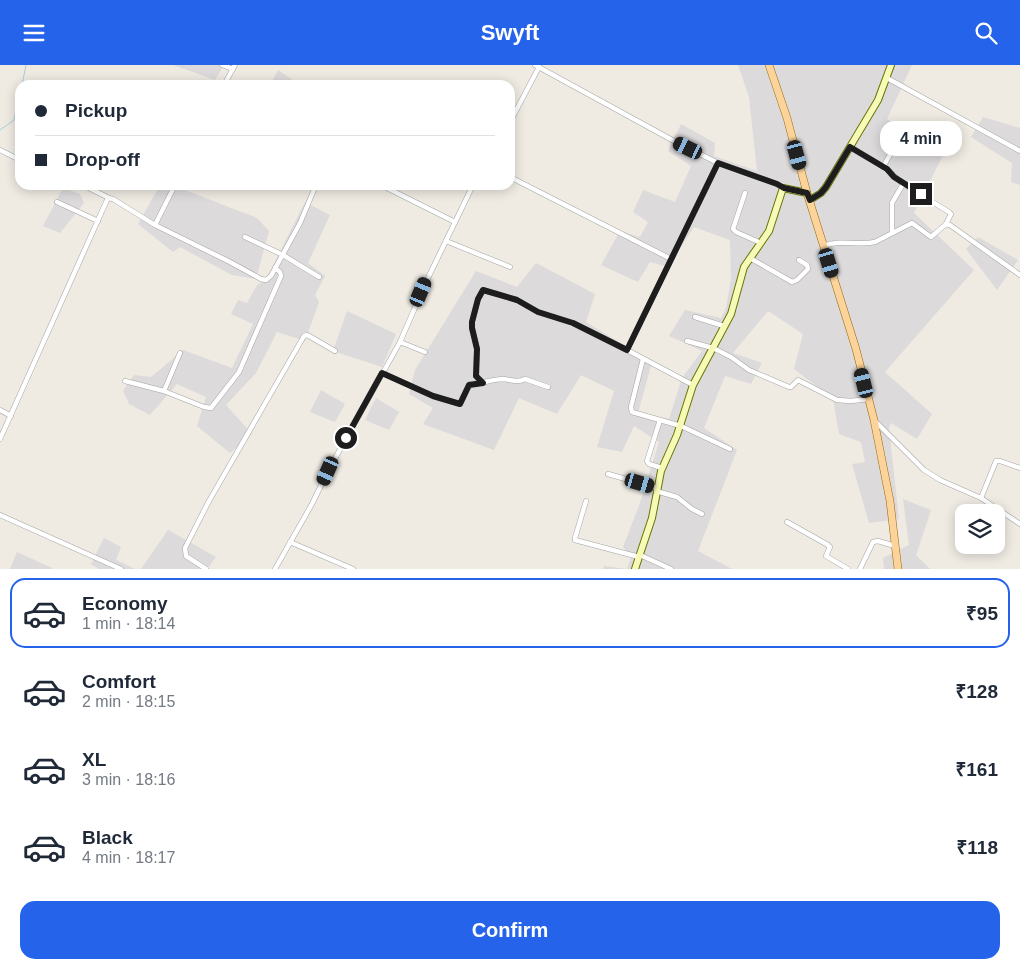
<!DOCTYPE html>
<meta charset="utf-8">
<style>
body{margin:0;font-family:Arial,sans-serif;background:#f6f6f7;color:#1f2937;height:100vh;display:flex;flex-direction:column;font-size:19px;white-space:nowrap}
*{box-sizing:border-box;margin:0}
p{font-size:16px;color:#747a83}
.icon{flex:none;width:28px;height:28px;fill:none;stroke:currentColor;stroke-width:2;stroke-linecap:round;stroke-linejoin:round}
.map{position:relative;height:504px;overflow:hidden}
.sheet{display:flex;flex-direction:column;background:#fff;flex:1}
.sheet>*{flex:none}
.guide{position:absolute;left:15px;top:15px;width:500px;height:110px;border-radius:15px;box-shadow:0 2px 12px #0003;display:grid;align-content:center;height:110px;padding:0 20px;background:#fff}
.fabs{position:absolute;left:955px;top:439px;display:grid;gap:10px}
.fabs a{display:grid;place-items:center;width:50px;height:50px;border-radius:10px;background:#fff;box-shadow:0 2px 12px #0003;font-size:25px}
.end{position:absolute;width:22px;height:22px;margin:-11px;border:6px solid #1d1d1d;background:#fff;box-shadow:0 0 0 2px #fff}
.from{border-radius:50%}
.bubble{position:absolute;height:35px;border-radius:15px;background:#fff;box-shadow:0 2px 12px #0003;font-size:16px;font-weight:700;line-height:35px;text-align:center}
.car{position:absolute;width:15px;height:30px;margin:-15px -8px;border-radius:6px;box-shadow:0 0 4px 1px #0007;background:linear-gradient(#222 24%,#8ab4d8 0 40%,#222 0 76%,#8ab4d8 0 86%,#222 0)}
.guide b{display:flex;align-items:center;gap:18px;height:48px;font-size:19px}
.guide b+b{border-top:1px solid #e0e1e3}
.guide i{width:12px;height:12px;background:#1f2937}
ul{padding:9px 0 0;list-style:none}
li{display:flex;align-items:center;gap:15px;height:70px;margin:0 10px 8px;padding:0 10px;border:2px solid transparent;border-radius:15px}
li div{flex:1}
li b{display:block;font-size:19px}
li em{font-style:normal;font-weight:700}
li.on{border-color:#2563eb}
li>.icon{width:45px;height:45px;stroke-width:1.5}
.primary-button{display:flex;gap:10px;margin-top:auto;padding:10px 20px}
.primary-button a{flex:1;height:58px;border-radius:15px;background:#2563eb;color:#fff;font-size:20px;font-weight:700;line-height:58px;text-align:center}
header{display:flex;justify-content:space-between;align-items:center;height:65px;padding:0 20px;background:#2563eb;color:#fff;font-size:22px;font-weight:700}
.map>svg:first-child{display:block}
.residential{fill:#dcdada}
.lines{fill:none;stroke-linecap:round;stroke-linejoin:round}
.stream{stroke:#a3cfdd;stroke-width:1}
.street-casing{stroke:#a4a4a4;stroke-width:5.5}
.secondary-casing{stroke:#687504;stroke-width:8}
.primary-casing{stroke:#976600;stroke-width:8}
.street{stroke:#fff;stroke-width:4.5}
.secondary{stroke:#f6fab6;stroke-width:6}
.primary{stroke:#fcd39a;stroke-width:7}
.route{stroke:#1d1d1d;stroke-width:6}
</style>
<header><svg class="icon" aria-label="menu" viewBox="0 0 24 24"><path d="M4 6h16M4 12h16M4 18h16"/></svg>Swyft<svg class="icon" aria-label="search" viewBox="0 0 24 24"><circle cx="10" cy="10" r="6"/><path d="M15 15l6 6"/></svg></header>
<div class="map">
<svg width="1020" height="504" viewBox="0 0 1020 504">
<rect width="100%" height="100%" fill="#efebe3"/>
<g class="residential">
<path d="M173,0H224L215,15Z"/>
<path d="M738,0H912L887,54L944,88L914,148L974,205L885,307L932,349L917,374L891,358L889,363L899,454L869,458L852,399L865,397L861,377L839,369L833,334L794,304L803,269L768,246L733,288L762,298L751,319L725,311L704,363L737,385L698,486L732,504H603L604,501L627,504L631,492L623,482L640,438L659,377L634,361L622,387L597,382L614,326L581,310L557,349L519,333L494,385L423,359L433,343L409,329L415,305L476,206L517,222L536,198L595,229L586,257L652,297L638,348L669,354L682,313L702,286L669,271L685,245L721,253L726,243L731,214L730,175L694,162L668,202L650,197L638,217L601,200L620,166L640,172L648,157L633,147L643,125L675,137L691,101L668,86L681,59L715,78L714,91L757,106L749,32Z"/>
<path d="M278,5L300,20H270Z"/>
<path d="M983,52L1020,63V120L1011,117L1012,98L971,72Z"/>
<path d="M160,120H172L257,153L269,166L256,214L232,210L180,182L173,187L138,159Z"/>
<path d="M63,123L80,129L84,138L60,168L43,161Z"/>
<path d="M305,137L330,150L308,198L325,211L315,230L319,237L305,276L277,267L256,308L226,340L252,369L230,388L197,361L206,332L177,319L150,350L129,339L123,326L134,310L151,312L183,285L232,303L253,259L231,249L238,235L247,238L257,220L266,214Z"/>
<path d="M978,172L1018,195L997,225L966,184Z"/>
<path d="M347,246L396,269L382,302L333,286Z"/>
<path d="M321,325L345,339L335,357L310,347Z"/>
<path d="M376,333L399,347L389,365L365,355Z"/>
<path d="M903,434L931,445L916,490L930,504H884L883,493L909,480Z"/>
<path d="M168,465L216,492L207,504H141Z"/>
<path d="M104,473L121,482L116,495L135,504H99L91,499Z"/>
<path d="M17,487L52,503V504H10Z"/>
</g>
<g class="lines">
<g class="stream">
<path d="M22,20L26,0"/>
<path d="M0,65L14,55L20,26"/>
</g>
<defs>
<g id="street">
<path d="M222,0L233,4"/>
<path d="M535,0L674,76L718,98L777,119L783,123"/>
<path d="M887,13L1020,86"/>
<path d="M224,20L235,0"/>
<path d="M510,57L539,2"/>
<path d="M850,82L887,104L903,119L949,147L951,149L946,159"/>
<path d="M0,85L20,95"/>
<path d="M883,102L900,72"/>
<path d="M510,112L671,194"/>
<path d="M83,120L109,133"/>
<path d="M381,120L455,157"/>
<path d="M745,128L733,164L736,167L761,178"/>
<path d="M57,137L98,156"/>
<path d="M155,160L230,197L261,214L266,215L271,211L300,158L316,120"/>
<path d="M892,167V138L903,119"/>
<path d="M245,172L283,190L319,212"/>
<path d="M446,176L510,202"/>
<path d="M823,181C844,174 856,181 875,177L912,158L931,172L946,159L950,160L1020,210"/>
<path d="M750,193L792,217L797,215L808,204L807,200L799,195"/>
<path d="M695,252L724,261"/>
<path d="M687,276L713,283L731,292L749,305L789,322H791L798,315L837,335L851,336L868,334"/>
<path d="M400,277L425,287"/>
<path d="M627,285L693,320"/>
<path d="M643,294L631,342L632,347L681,361L730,384"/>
<path d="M382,308L433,331L460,339L470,319C482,319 492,314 504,314C512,315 517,318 525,314L548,322"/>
<path d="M125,316L164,326L204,342L211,343L239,307L281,211L280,207L275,203"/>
<path d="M483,318L476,311L477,284L472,263V257L478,234L483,225L517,235L538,247L573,258L627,285L718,98"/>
<path d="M164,326L180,288"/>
<path d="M0,345L11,351"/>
<path d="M660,355L647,396L649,399L662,403"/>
<path d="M875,356L924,405L940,415L981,433L996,396H1000L1020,403"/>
<path d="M0,374L107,135L109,133L113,134L155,160L175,120"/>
<path d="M608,409L657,423"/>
<path d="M656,426L677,432L692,444L702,449"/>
<path d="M981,433L1020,459"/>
<path d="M586,436L575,473V475L639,492"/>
<path d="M0,450L121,504"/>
<path d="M787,457L828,480L830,482L826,491L848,504"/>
<path d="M290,477L353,504"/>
<path d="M640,490L671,504"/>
<path d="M206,504L186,491L185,483L209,436L304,271L307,270L309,271L335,286"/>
<path d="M275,504L312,439L328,406L400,277L427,215L473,120"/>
<path d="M860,504L873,477L878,476L895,481"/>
</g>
<g id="secondary">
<path d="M810,135L821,128L826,122L878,35L891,0"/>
<path d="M635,504L652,453L661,406L677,370L693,320L731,249L744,202L769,166L783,123L807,128"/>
</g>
<path id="primary" d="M769,0L787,53L807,128L856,284L874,355L890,436L898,504"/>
</defs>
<use href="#street" class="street-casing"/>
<use href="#secondary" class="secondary-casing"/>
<use href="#primary" class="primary-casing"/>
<use href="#street" class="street"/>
<use href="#secondary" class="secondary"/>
<use href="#primary" class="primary"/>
</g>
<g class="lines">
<path class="route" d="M346,373L382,308L433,331L460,339L469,320L483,318L476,311L477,284L472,263V257L478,234L483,225L517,235L538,247L573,258L627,285L718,98L777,119L784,123L807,128L810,135L821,128L826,122L850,82L887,104L894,112L921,129"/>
</g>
</svg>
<div class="fabs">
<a><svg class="icon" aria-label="layers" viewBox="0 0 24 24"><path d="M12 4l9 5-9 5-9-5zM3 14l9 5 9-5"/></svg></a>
</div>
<i class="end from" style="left:346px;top:373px"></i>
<i class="end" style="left:921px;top:129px"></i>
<div class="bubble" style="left:880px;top:56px;width:82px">4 min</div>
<i class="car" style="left:688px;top:83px;rotate:296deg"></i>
<i class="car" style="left:797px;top:90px;rotate:165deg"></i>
<i class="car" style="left:829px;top:198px;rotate:163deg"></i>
<i class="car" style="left:421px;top:227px;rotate:23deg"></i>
<i class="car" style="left:864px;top:318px;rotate:346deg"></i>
<i class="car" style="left:328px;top:406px;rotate:204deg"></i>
<i class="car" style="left:640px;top:418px;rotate:106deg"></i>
<div class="guide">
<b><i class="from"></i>Pickup</b>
<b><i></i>Drop-off</b>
</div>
</div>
<section class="sheet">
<ul>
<li class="on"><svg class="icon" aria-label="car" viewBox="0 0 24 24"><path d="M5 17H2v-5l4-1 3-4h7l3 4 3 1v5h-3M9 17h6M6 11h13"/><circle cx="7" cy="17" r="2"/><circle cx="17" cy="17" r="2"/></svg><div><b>Economy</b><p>1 min · 18:14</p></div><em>₹95</em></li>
<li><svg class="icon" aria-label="car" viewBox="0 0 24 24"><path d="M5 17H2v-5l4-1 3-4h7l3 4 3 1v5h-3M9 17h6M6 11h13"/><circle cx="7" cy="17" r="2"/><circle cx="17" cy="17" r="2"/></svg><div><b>Comfort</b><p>2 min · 18:15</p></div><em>₹128</em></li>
<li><svg class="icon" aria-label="car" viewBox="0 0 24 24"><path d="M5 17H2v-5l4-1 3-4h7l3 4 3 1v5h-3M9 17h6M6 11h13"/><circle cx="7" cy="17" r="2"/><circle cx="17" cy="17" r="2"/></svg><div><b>XL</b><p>3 min · 18:16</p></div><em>₹161</em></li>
<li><svg class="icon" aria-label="car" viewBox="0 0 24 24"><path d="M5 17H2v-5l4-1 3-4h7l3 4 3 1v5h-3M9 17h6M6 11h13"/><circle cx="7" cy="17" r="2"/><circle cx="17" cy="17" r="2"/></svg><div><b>Black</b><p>4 min · 18:17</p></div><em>₹118</em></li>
</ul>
<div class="primary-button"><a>Confirm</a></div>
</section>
